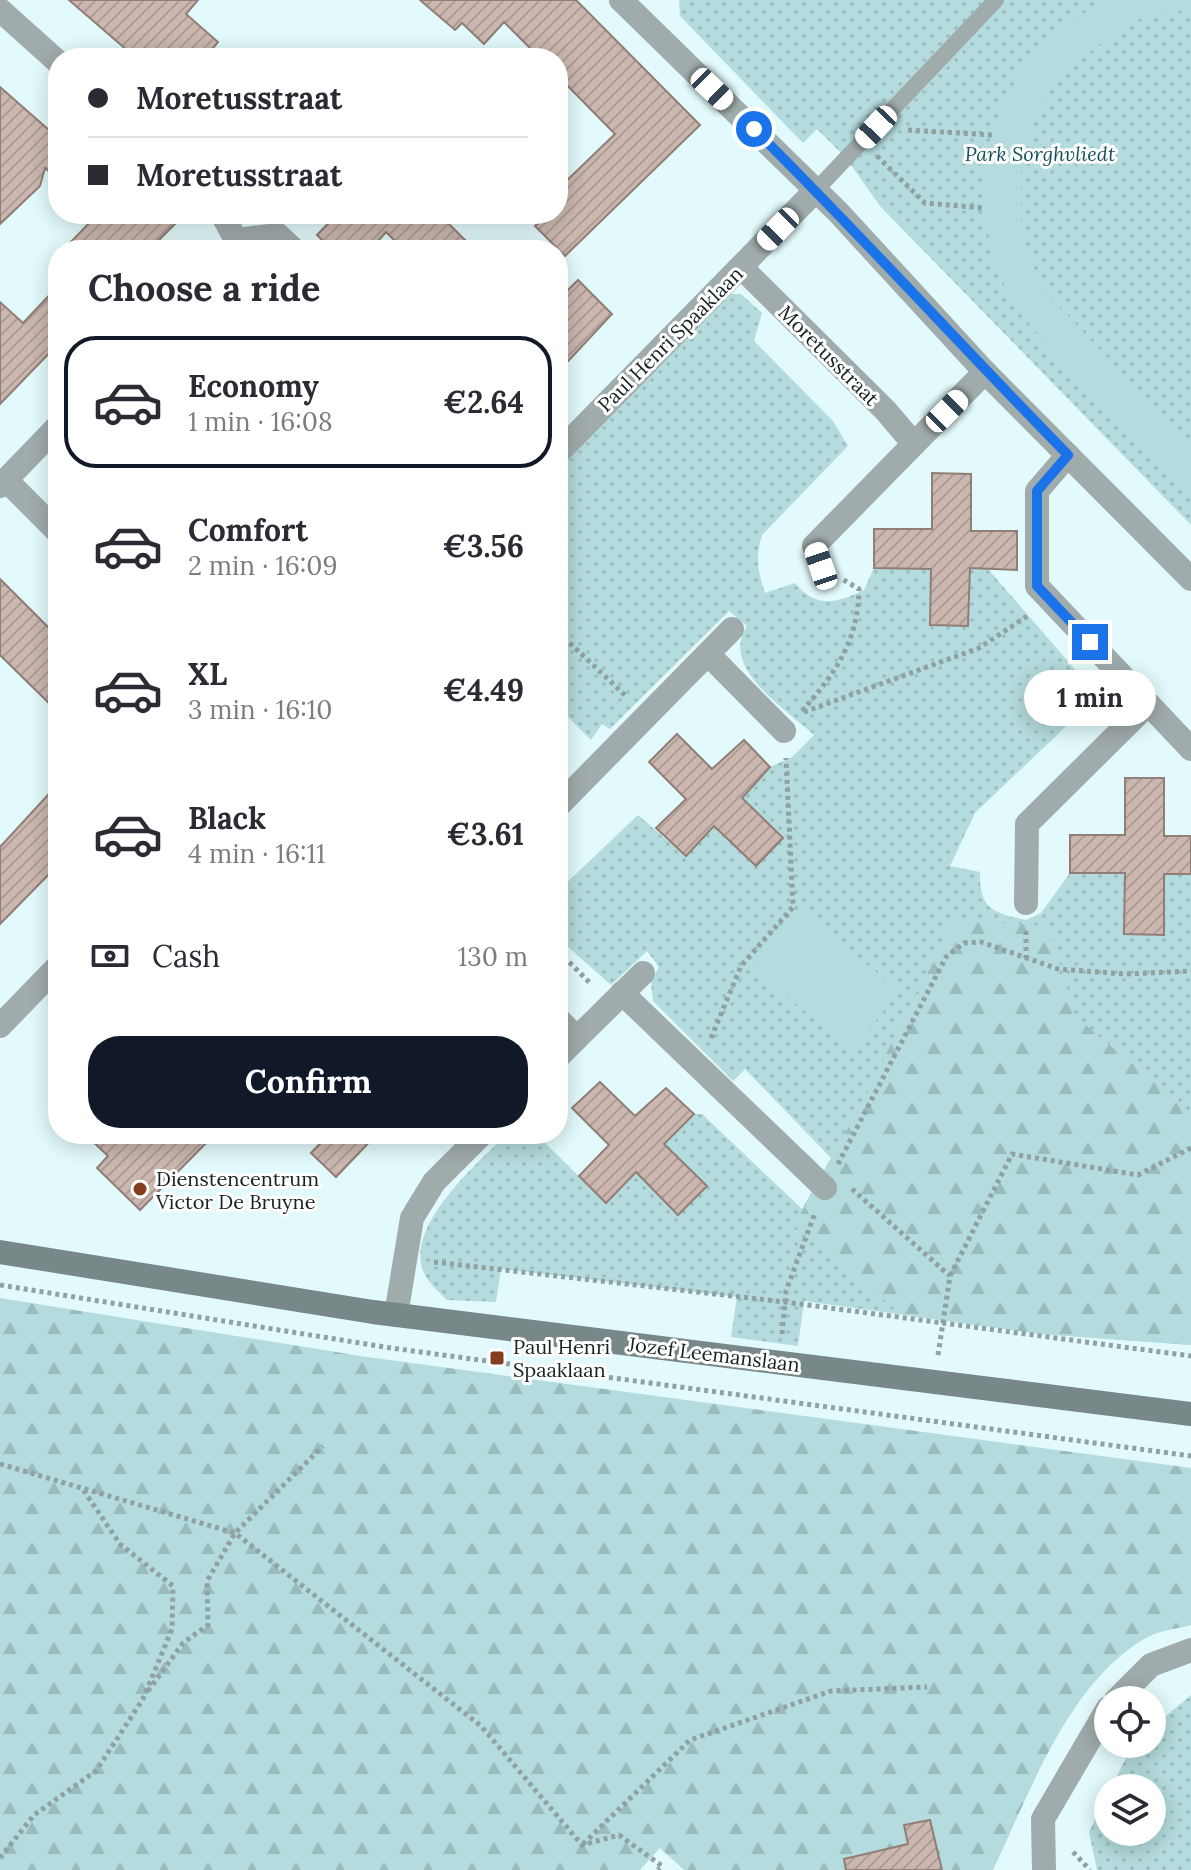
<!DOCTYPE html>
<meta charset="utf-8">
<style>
body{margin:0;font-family:Lora,serif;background:#f2f2f3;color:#2b2b33;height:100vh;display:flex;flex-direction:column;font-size:30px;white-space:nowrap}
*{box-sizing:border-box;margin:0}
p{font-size:26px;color:#7c7c81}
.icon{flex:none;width:44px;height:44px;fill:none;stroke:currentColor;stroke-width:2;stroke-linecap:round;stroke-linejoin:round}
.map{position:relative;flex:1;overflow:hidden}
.drawer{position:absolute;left:48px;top:240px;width:520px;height:904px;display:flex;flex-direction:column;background:#fff;border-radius:32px;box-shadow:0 4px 20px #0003}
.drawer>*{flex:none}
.hud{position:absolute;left:48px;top:48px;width:520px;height:176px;border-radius:32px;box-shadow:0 4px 20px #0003;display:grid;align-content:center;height:176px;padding:0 40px;background:#fff}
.fabs{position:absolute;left:1094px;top:1686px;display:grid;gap:16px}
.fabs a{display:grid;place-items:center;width:72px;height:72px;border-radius:50%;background:#fff;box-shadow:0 4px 20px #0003;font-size:40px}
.end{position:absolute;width:36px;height:36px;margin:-18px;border:10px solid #1a73e8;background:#fff;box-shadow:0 0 0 4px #fff}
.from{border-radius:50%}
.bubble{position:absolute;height:56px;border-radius:28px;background:#fff;box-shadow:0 4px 20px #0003;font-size:26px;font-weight:800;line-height:56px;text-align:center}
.car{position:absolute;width:24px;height:48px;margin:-24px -12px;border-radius:10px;box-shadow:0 0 6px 2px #0007;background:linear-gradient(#fff 24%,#345 0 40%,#fff 0 76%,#345 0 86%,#fff 0)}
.hud b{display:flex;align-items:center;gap:28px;height:76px;font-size:30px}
.hud b+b{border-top:2px solid #e1e1e2}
.hud i{width:20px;height:20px;background:#2b2b33}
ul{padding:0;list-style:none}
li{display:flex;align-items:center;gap:24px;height:132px;margin:0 16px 12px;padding:0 24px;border:4px solid transparent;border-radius:32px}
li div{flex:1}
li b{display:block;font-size:30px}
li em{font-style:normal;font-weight:800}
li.selected{border-color:#111827}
li>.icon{width:72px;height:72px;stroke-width:1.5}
h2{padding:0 40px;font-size:36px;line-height:96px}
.pay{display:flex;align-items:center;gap:20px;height:88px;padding:0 40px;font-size:30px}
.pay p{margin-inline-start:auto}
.primary-button{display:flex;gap:16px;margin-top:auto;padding:16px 40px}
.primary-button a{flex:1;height:92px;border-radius:32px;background:#111827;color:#fff;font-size:32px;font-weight:800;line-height:92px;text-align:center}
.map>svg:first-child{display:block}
.grass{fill:url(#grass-dots)}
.forest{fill:url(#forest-firs)}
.garden{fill:#b4dbdd}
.building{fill:url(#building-hatch);stroke:#907e77;stroke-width:2}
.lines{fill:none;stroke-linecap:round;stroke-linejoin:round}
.path{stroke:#8fa1a2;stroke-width:5;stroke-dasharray:4 4;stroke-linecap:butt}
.lane{stroke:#a0abab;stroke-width:16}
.street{stroke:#a0abab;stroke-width:24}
.secondary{stroke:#788787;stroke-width:24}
.route{stroke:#1a73e8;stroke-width:10}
.poi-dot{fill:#853d1f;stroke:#fff;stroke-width:3}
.labels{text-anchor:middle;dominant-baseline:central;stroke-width:6;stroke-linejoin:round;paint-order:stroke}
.park-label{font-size:20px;font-style:italic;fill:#145457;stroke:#fff}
.street-label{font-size:20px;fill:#192222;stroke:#fff}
.poi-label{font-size:20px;fill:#192222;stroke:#fff;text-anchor:start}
</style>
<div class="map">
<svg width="1191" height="1870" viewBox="0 0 1191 1870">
<defs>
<pattern id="grass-dots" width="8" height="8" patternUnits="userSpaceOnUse" patternTransform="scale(2)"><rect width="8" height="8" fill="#b4dbdd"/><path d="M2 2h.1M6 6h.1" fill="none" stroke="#9abcbd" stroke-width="1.8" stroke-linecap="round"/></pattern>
<pattern id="forest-firs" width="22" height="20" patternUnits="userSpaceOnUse" patternTransform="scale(2)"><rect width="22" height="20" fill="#b4dbdd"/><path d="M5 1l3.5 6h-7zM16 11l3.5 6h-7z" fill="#9abcbd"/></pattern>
<pattern id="building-hatch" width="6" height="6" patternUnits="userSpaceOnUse" patternTransform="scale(2)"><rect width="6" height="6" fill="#cbb7af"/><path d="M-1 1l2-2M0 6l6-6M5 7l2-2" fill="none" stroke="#ae9d96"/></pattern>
</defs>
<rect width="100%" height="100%" fill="#e2fafb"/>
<g class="grass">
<path d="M679,0H1191V525L880,206L846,158L817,129L803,143L680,16Z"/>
<path d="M729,294H741L762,313L754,341L833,421L848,446L762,535C755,557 758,572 765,593L795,583C816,609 838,603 864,590L874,568L940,569L931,589L930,624L968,626L970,568L988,569L1098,696L975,813L950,866L980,872C979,909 993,913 1026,920L1041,913L1070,873H1130L1125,880V934H1163L1164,874H1191V1345L1041,1334L804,1301L798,1346L731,1337L737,1297L501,1269L496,1302L447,1300C438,1291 428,1283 423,1271C406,1224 478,1163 507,1134H536L605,1202L636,1172L707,1186L664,1144L694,1114H702L802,1209L831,1158L745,1069L733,1081L653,1001L651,982L659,967L647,951L611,985L558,938V891L638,815L685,856L714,826L756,866L782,838L742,798L770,767L792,757L814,735C786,709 719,668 747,626L729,611L610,729L602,724L591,740L568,717L558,728V467Z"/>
<path d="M1191,1695V1870H1097L1089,1832L1108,1793V1832H1152V1788H1111L1133,1744H1152V1728Z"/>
</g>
<g class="forest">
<path d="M952,920L1049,926L1075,1016L1191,1113V1345L1041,1334L901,1314L794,1226L862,1103Z"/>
<path d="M0,1298L367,1357L1191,1468V1625C1176,1629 1157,1631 1144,1639C1067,1685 1030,1793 993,1870H684L660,1848L640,1870H0Z"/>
</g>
<g class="garden">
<path d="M1103,0H1191V9L1144,17L1096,47L1054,83L1035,121L1021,168V233L1042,288L1191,446V499L1060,361L1018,311L994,265L985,218L982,168L1004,103L1019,74L1059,30Z"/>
<path d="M801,909L900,992L851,1050L752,967Z"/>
</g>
<g class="building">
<path d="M69,0H198L186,14L218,42L205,58H136Z"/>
<path d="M420,0H576L700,125L565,256L535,226L548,214H558V189L615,134L558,76V58H540L504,22L484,44L462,23L455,30Z"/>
<path d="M0,87L58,138V179L45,168L40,186L0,224Z"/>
<path d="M98,214H185L149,250H63Z"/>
<path d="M337,214H439L475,250H404L386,232L370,250H332L317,235Z"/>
<path d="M578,280L612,314L558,372V300Z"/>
<path d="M58,286V344L0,404V302L23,323Z"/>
<path d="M932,473L971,474V531H1017V570L970,568L968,626L930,625L931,569L874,568V529H932Z"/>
<path d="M0,579L58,637V712L0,655Z"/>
<path d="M677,734L712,769L744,740L770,767L742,798L783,838L756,866L714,826L686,856L656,828L686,799L649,762Z"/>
<path d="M1125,778H1164V836H1191V874H1164V935L1124,934L1125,873H1070V835H1125Z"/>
<path d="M58,784V865L0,924V847Z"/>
<path d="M600,1082L635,1116L666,1088L694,1114L664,1144L707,1186L678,1215L636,1172L606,1203L579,1176L609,1145L572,1108Z"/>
<path d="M85,1134H215L140,1210L97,1168L108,1156Z"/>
<path d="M329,1134H377L336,1177L311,1153Z"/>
<path d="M930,1820L942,1870H846L844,1859L908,1844L904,1825Z"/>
</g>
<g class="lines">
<g class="path">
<path d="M908,130L993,135"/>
<path d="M877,156L925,203L984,208"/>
<path d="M558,632L626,696"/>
<path d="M802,711C836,672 858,642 859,589L842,579"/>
<path d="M804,712L979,648L1029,615"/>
<path d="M1026,931V958"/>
<path d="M558,951L591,984"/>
<path d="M711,1038L741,966L793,907L786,758"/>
<path d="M838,1164L946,957L964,943L981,942L1058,969L1126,974L1191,971"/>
<path d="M852,1189L950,1276"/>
<path d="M434,1262L785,1302L1191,1356"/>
<path d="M0,1285L391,1348L1191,1456"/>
<path d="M782,1334L786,1291L815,1213"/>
<path d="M938,1355L950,1276L1012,1154L1138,1175L1191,1148"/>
<path d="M0,1464L235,1533L481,1726L582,1845L619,1835L662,1866L658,1870"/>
<path d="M148,1691L183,1643L208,1625L207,1581L235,1533L323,1446"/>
<path d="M583,1844L690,1740L831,1691L927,1687"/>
<path d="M1073,1852L1090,1870"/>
<path d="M0,1858L34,1815L96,1771L143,1699L172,1629L173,1586L120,1544L82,1488"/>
</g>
<path class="lane" d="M816,190L996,0"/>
<g class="street">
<path d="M621,0L838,212L985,372L1191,579"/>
<path d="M0,10L58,62"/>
<path d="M222,214L236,240"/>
<path d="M236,240L278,235L294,250"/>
<path d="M741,267L886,411L914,444L985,372"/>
<path d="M558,453L816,190"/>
<path d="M1068,455L1037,491V586L1191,749"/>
<path d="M6,480L58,532"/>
<path d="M0,486L58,426"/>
<path d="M821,566L814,546L914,444"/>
<path d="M708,654L784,731"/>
<path d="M558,806L732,629"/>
<path d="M1026,903L1027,824L1148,704"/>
<path d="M622,993L825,1188"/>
<path d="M558,1019L577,1038L558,1057"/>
<path d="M0,1026L58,966"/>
<path d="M577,1038L643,973"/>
<path d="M396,1315L412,1218L434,1182L482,1134"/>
<path d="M1116,1700L1151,1665L1191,1650"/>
<path d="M1044,1870L1043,1819L1108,1708"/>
</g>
<path class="secondary" d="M0,1252L373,1312L1191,1414"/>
</g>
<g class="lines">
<path class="route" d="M754,129C861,235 962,347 1068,455L1037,491V586L1090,642"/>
</g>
<g class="poi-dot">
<circle cx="140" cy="1189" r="8"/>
<rect x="489" y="1350" width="16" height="16" rx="4"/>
</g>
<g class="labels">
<g class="park-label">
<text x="1040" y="153">Park Sorghvliedt</text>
</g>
<g class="street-label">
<text transform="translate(670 339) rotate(-45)">Paul Henri Spaaklaan</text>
<text transform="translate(829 355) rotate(45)">Moretusstraat</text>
<text transform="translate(714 1354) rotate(7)">Jozef Leemanslaan</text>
</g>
<g class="poi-label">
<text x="156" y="1178">Dienstencentrum<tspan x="156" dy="23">Victor De Bruyne</tspan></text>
<text x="513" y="1346">Paul Henri<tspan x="513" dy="23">Spaaklaan</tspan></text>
</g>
</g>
</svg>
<div class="fabs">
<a><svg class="icon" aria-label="locate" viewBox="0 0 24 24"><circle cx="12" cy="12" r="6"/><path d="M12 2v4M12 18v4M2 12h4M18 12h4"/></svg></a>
<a><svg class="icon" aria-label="layers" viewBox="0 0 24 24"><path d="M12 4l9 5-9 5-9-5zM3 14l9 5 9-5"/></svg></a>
</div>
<i class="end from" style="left:754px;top:129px"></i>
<i class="end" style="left:1090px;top:642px"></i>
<div class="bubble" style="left:1024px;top:670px;width:132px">1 min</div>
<i class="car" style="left:712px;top:89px;rotate:134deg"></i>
<i class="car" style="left:876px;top:127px;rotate:223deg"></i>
<i class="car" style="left:778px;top:229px;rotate:224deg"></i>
<i class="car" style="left:947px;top:411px;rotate:45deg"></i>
<i class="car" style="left:821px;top:566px;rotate:341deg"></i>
<div class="hud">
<b><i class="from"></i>Moretusstraat</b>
<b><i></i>Moretusstraat</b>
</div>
<section class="drawer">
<h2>Choose a ride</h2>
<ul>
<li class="selected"><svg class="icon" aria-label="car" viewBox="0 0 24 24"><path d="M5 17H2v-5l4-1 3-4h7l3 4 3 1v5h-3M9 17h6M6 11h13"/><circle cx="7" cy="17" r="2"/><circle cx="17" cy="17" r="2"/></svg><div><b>Economy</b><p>1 min · 16:08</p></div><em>€2.64</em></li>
<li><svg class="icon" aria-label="car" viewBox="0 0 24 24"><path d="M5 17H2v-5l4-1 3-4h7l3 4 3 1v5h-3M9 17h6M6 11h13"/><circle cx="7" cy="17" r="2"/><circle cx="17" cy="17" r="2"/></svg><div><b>Comfort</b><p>2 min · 16:09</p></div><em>€3.56</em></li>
<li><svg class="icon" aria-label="car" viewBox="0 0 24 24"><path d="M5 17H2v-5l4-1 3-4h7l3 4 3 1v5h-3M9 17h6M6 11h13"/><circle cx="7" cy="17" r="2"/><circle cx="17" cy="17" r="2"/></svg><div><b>XL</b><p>3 min · 16:10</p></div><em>€4.49</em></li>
<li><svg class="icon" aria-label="car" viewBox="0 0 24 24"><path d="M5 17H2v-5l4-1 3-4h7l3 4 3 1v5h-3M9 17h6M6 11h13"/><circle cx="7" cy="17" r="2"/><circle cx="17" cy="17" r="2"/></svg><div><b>Black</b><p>4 min · 16:11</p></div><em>€3.61</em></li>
</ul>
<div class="pay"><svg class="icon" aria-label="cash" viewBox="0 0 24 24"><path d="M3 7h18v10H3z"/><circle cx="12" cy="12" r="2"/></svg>Cash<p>130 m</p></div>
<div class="primary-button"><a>Confirm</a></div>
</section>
</div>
